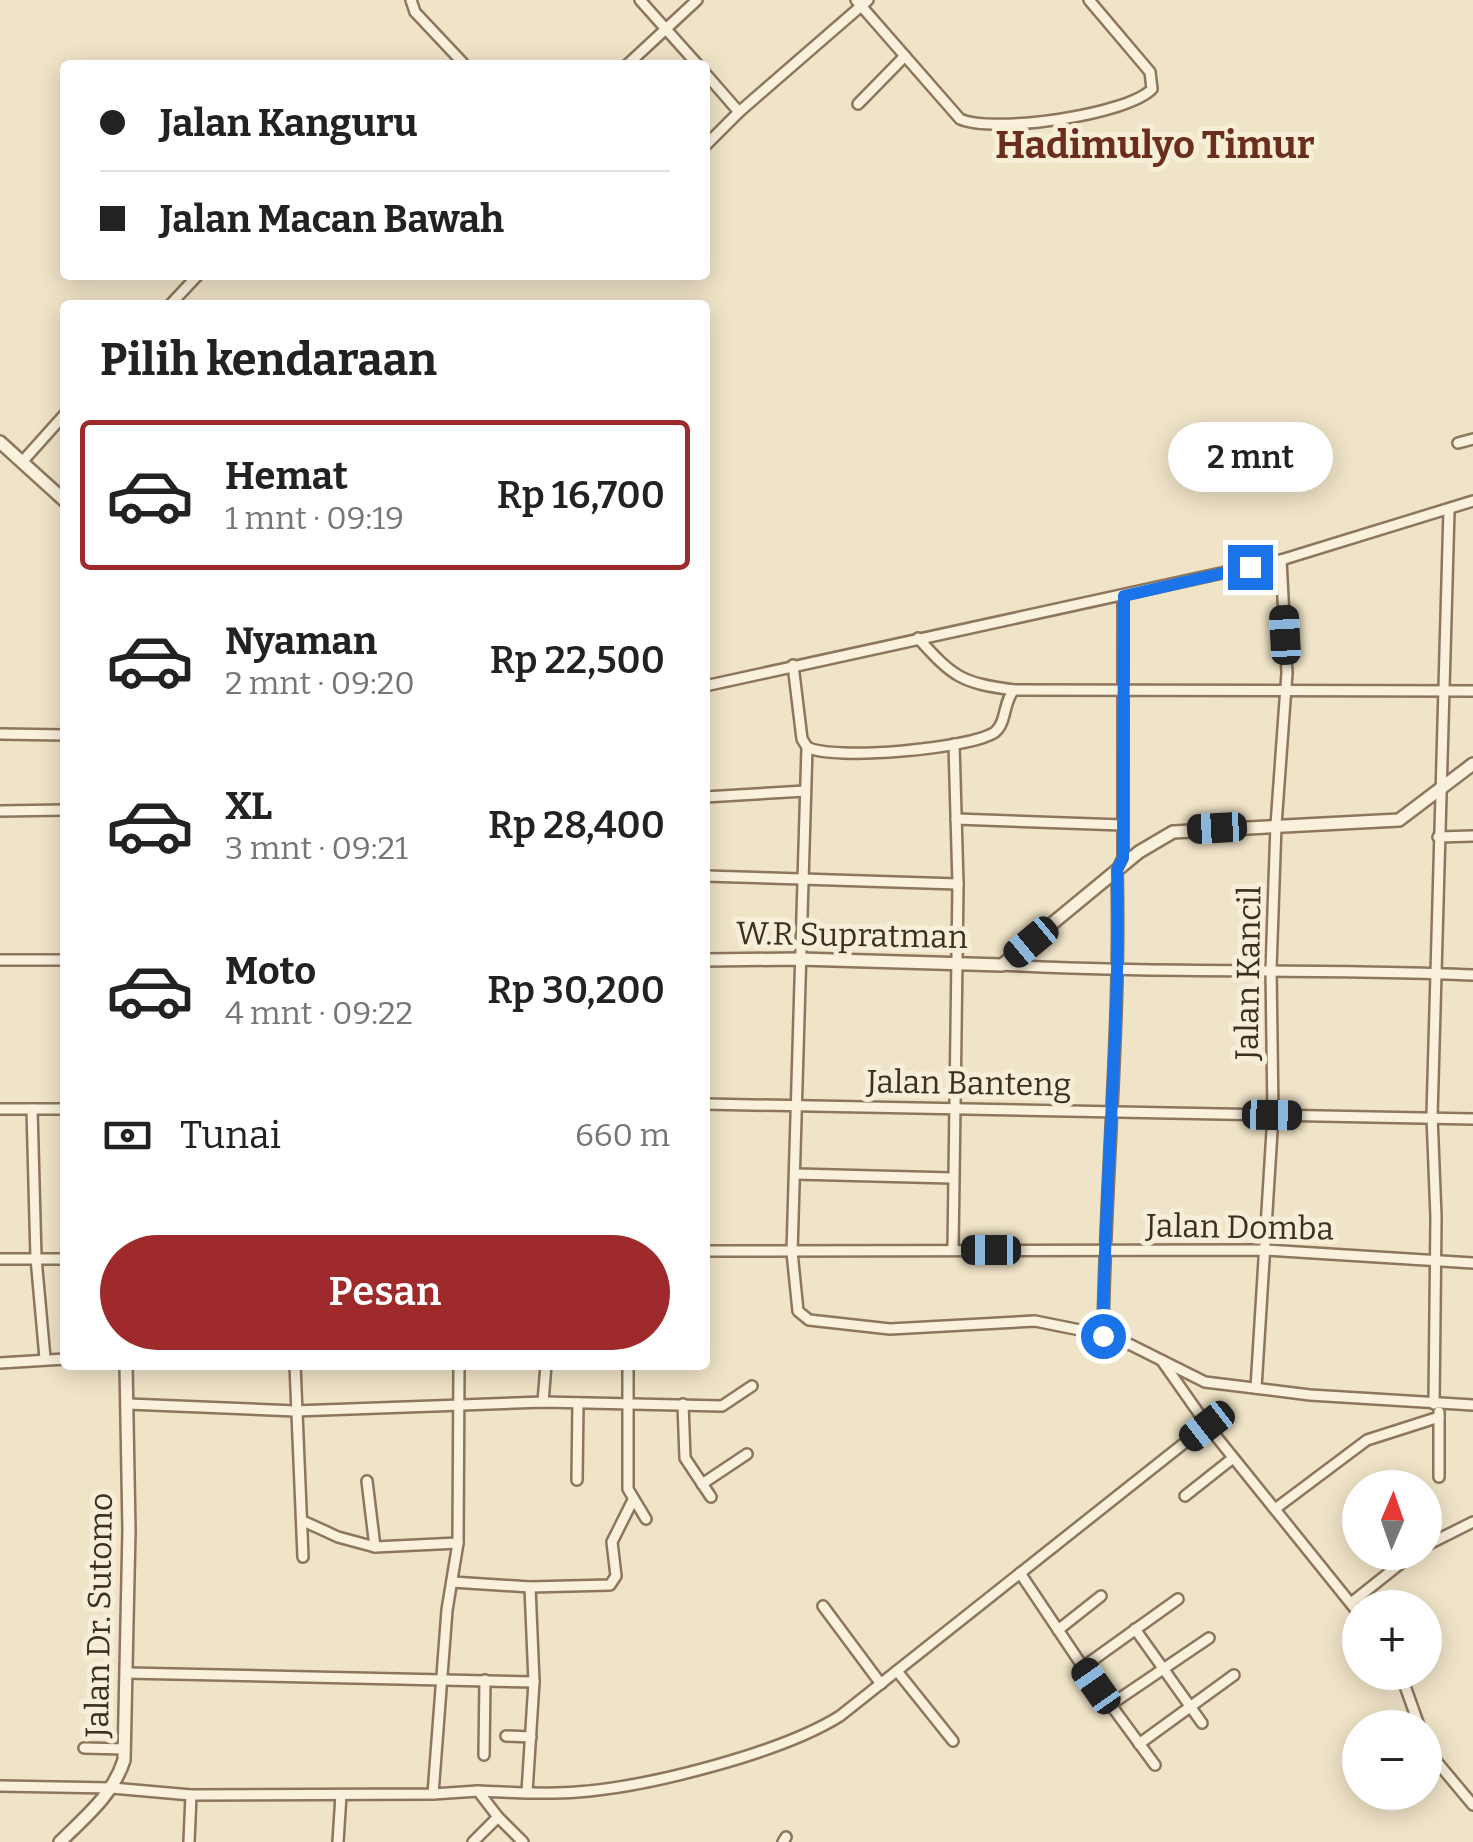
<!DOCTYPE html>
<html lang="id">
<meta charset="utf-8">
<style>
body{margin:0;font-family:Bitter,serif;background:#f2f2f2;color:#222;height:100vh;display:flex;flex-direction:column;font-size:38px;white-space:nowrap}
*{box-sizing:border-box;margin:0}
p{font-size:32px;color:#767676}
.icon{flex:none;width:55px;height:55px;fill:none;stroke:currentColor;stroke-width:2;stroke-linecap:round;stroke-linejoin:round}
.map{position:relative;flex:1;overflow:hidden}
.side{position:absolute;left:60px;top:300px;width:650px;height:1070px;display:flex;flex-direction:column;background:#fff;border-radius:10px;box-shadow:0 5px 25px #0003}
.side>*{flex:none}
.top-card{position:absolute;left:60px;top:60px;width:650px;height:220px;border-radius:10px;box-shadow:0 5px 25px #0003;display:grid;align-content:center;height:220px;padding:0 40px;background:#fff}
.needle{width:65px;rotate:2deg}
.controls{position:absolute;left:1342px;top:1470px;display:grid;gap:20px}
.controls a{display:grid;place-items:center;width:100px;height:100px;border-radius:50%;background:#fff;box-shadow:0 5px 25px #0003;font-size:50px}
.end{position:absolute;width:45px;height:45px;margin:-22px;border:12px solid #1a73e8;background:#fff;box-shadow:0 0 0 5px #fff}
.from{border-radius:50%}
.bubble{position:absolute;height:70px;border-radius:35px;background:#fff;box-shadow:0 5px 25px #0003;font-size:32px;font-weight:600;line-height:70px;text-align:center}
.car{position:absolute;width:30px;height:60px;margin:-30px -15px;border-radius:12px;box-shadow:0 0 8px 2px #0007;background:linear-gradient(#222 24%,#8ab4d8 0 40%,#222 0 76%,#8ab4d8 0 86%,#222 0)}
.top-card b{display:flex;align-items:center;gap:35px;height:95px;font-size:38px}
.top-card b+b{border-top:2px solid #e0e0e0}
.top-card i{width:25px;height:25px;background:#222}
ul{padding:0;list-style:none}
li{display:flex;align-items:center;gap:30px;height:150px;margin:0 20px 15px;padding:0 20px;border:5px solid transparent;border-radius:10px}
li div{flex:1}
li b{display:block;font-size:38px}
li em{font-style:normal;font-weight:600}
li.current{border-color:#9e2a2b}
li>.icon{width:90px;height:90px;stroke-width:1.5}
h2{padding:0 40px;font-size:45px;line-height:120px}
.pay{display:flex;align-items:center;gap:25px;height:110px;padding:0 40px;font-size:38px}
.pay p{margin-inline-start:auto}
.primary-button{display:flex;gap:20px;margin-top:auto;padding:20px 40px}
.primary-button a{flex:1;height:115px;border-radius:60px;background:#9e2a2b;color:#fff;font-size:40px;font-weight:600;line-height:115px;text-align:center}
.map>svg:first-child{display:block}
.lines{fill:none;stroke-linecap:round;stroke-linejoin:round}
.minor-casing{stroke:#8d765c;stroke-width:14}
.tertiary-casing{stroke:#8d765c;stroke-width:16}
.minor{stroke:#faf1dc;stroke-width:9}
.tertiary{stroke:#faf1dc;stroke-width:11}
.route{stroke:#1a73e8;stroke-width:12}
.labels{text-anchor:middle;dominant-baseline:central;stroke-width:10;stroke-linejoin:round;paint-order:stroke}
.street-label{font-size:32px;fill:#3d2e20;stroke:#f7eed8}
.quarter-label{font-size:38px;font-weight:bold;fill:#6b2e1e;stroke:#f7eed8}
</style>
<div class="map">
<svg width="1473" height="1842" viewBox="0 0 1473 1842">
<rect width="100%" height="100%" fill="#f0e4c8"/>
<g class="lines">
<defs>
<g id="minor">
<path d="M411,0L415,12L463,63"/>
<path d="M640,0L698,65"/>
<path d="M856,0L960,119C993,134 1127,115 1152,89L1150,72L1089,0"/>
<path d="M627,65L697,0"/>
<path d="M705,73L739,112"/>
<path d="M858,104L905,56"/>
<path d="M705,146L739,112L868,0"/>
<path d="M170,305L198,275"/>
<path d="M1458,443L1473,439"/>
<path d="M22,462L65,414"/>
<path d="M918,638C953,677 961,683 1014,690L1473,691"/>
<path d="M793,665L802,739L807,747L792,1252L798,1311L809,1320L890,1329L1035,1321L1090,1332L1131,1345L1205,1382L1310,1395L1473,1405"/>
<path d="M705,686L1281,560L1473,501"/>
<path d="M0,734L65,735"/>
<path d="M807,747C832,761 971,749 995,732C1007,722 1003,702 1014,690"/>
<path d="M705,797L805,791"/>
<path d="M0,811L65,810"/>
<path d="M956,819L1122,825"/>
<path d="M1438,837L1473,836"/>
<path d="M705,876L958,884"/>
<path d="M0,960H65"/>
<path d="M1002,965C1159,974 1316,968 1473,975"/>
<path d="M705,1104L1473,1119"/>
<path d="M0,1109H65"/>
<path d="M32,1109L36,1258L45,1358"/>
<path d="M796,1174L952,1178"/>
<path d="M953,1250L958,884L954,744"/>
<path d="M705,1251L1265,1250L1473,1263"/>
<path d="M0,1259H65"/>
<path d="M1103,1336C1105,1181 1121,1026 1117,870L1123,858V596"/>
<path d="M1162,1361L1207,1425L1360,1615"/>
<path d="M0,1363L65,1359"/>
<path d="M295,1365L303,1557"/>
<path d="M628,1365V1489L646,1519"/>
<path d="M1256,1388L1273,1115L1271,969L1276,825L1287,673L1281,560"/>
<path d="M543,1402L546,1365"/>
<path d="M128,1404L295,1411L543,1402L722,1406L752,1386"/>
<path d="M683,1404L685,1458L711,1497"/>
<path d="M1434,1404L1436,1217L1432,1116L1449,510"/>
<path d="M1439,1477V1412"/>
<path d="M577,1480L578,1403"/>
<path d="M367,1481L375,1547"/>
<path d="M702,1484L747,1454"/>
<path d="M1185,1496L1233,1458"/>
<path d="M1275,1509L1367,1440L1439,1417"/>
<path d="M303,1521L338,1537L375,1547L458,1543"/>
<path d="M1425,1546L1473,1522"/>
<path d="M1020,1573L1083,1667L1155,1765"/>
<path d="M452,1582L530,1587L610,1585L616,1576L612,1542L633,1500"/>
<path d="M1351,1603L1415,1552"/>
<path d="M823,1606L881,1684"/>
<path d="M1135,1629L1202,1723"/>
<path d="M1058,1630L1101,1596"/>
<path d="M1083,1667L1178,1599"/>
<path d="M897,1671L953,1741"/>
<path d="M1400,1672L1420,1728"/>
<path d="M127,1673L534,1682"/>
<path d="M1110,1705L1209,1638"/>
<path d="M506,1736L531,1737"/>
<path d="M1425,1740L1437,1762L1473,1805"/>
<path d="M1139,1744L1234,1675"/>
<path d="M84,1748L125,1749"/>
<path d="M484,1755L485,1680"/>
<path d="M0,1786L112,1788L191,1795L433,1794L478,1791L498,1817L523,1842"/>
<path d="M478,1791C511,1792 545,1795 577,1792C648,1787 781,1753 840,1716L1207,1425"/>
<path d="M527,1792L534,1682L530,1587"/>
<path d="M433,1794L447,1610L458,1543L459,1365"/>
<path d="M189,1842L191,1795"/>
<path d="M338,1842L341,1795"/>
<path d="M473,1842L498,1817"/>
<path d="M783,1842L786,1837"/>
</g>
<g id="tertiary">
<path d="M0,442L65,501"/>
<path d="M705,960L799,959L1002,965L1139,852L1173,832L1399,820L1473,764"/>
<path d="M60,1842C85,1817 113,1795 124,1760L129,1530L126,1365"/>
</g>
</defs>
<use href="#minor" class="minor-casing"/>
<use href="#tertiary" class="tertiary-casing"/>
<use href="#minor" class="minor"/>
<use href="#tertiary" class="tertiary"/>
</g>
<g class="lines">
<path class="route" d="M1103,1336C1104,1181 1121,1026 1117,870L1123,858L1124,596L1250,567"/>
</g>
<g class="labels">
<g class="street-label">
<text transform="translate(852 935) rotate(1)">W.R Supratman</text>
<text transform="translate(1248 973) rotate(-89)">Jalan Kancil</text>
<text transform="translate(969 1083) rotate(1)">Jalan Banteng</text>
<text transform="translate(1240 1227) rotate(1)">Jalan Domba</text>
<text transform="translate(99 1615) rotate(-89)">Jalan Dr. Sutomo</text>
</g>
<g class="quarter-label">
<text x="1155" y="145">Hadimulyo Timur</text>
</g>
</g>
</svg>
<div class="controls">
<a><svg class="needle" viewBox="-14 -14 28 28"><path d="M0-13l5 13h-10z" fill="#e53935"/><path d="M0 13l5-13h-10z" fill="#767676"/></svg></a>
<a>+</a>
<a>−</a>
</div>
<i class="end from" style="left:1103px;top:1336px"></i>
<i class="end" style="left:1250px;top:567px"></i>
<div class="bubble" style="left:1168px;top:422px;width:165px">2 mnt</div>
<i class="car" style="left:1285px;top:635px;rotate:357deg"></i>
<i class="car" style="left:1217px;top:828px;rotate:267deg"></i>
<i class="car" style="left:1031px;top:942px;rotate:230deg"></i>
<i class="car" style="left:1272px;top:1115px;rotate:91deg"></i>
<i class="car" style="left:991px;top:1250px;rotate:270deg"></i>
<i class="car" style="left:1207px;top:1426px;rotate:232deg"></i>
<i class="car" style="left:1096px;top:1686px;rotate:325deg"></i>
<div class="top-card">
<b><i class="from"></i>Jalan Kanguru</b>
<b><i></i>Jalan Macan Bawah</b>
</div>
<section class="side">
<h2>Pilih kendaraan</h2>
<ul>
<li class="current"><svg class="icon" aria-label="car" viewBox="0 0 24 24"><path d="M5 17H2v-5l4-1 3-4h7l3 4 3 1v5h-3M9 17h6M6 11h13"/><circle cx="7" cy="17" r="2"/><circle cx="17" cy="17" r="2"/></svg><div><b>Hemat</b><p>1 mnt · 09:19</p></div><em>Rp 16,700</em></li>
<li><svg class="icon" aria-label="car" viewBox="0 0 24 24"><path d="M5 17H2v-5l4-1 3-4h7l3 4 3 1v5h-3M9 17h6M6 11h13"/><circle cx="7" cy="17" r="2"/><circle cx="17" cy="17" r="2"/></svg><div><b>Nyaman</b><p>2 mnt · 09:20</p></div><em>Rp 22,500</em></li>
<li><svg class="icon" aria-label="car" viewBox="0 0 24 24"><path d="M5 17H2v-5l4-1 3-4h7l3 4 3 1v5h-3M9 17h6M6 11h13"/><circle cx="7" cy="17" r="2"/><circle cx="17" cy="17" r="2"/></svg><div><b>XL</b><p>3 mnt · 09:21</p></div><em>Rp 28,400</em></li>
<li><svg class="icon" aria-label="car" viewBox="0 0 24 24"><path d="M5 17H2v-5l4-1 3-4h7l3 4 3 1v5h-3M9 17h6M6 11h13"/><circle cx="7" cy="17" r="2"/><circle cx="17" cy="17" r="2"/></svg><div><b>Moto</b><p>4 mnt · 09:22</p></div><em>Rp 30,200</em></li>
</ul>
<div class="pay"><svg class="icon" aria-label="cash" viewBox="0 0 24 24"><path d="M3 7h18v10H3z"/><circle cx="12" cy="12" r="2"/></svg>Tunai<p>660 m</p></div>
<div class="primary-button"><a>Pesan</a></div>
</section>
</div>
